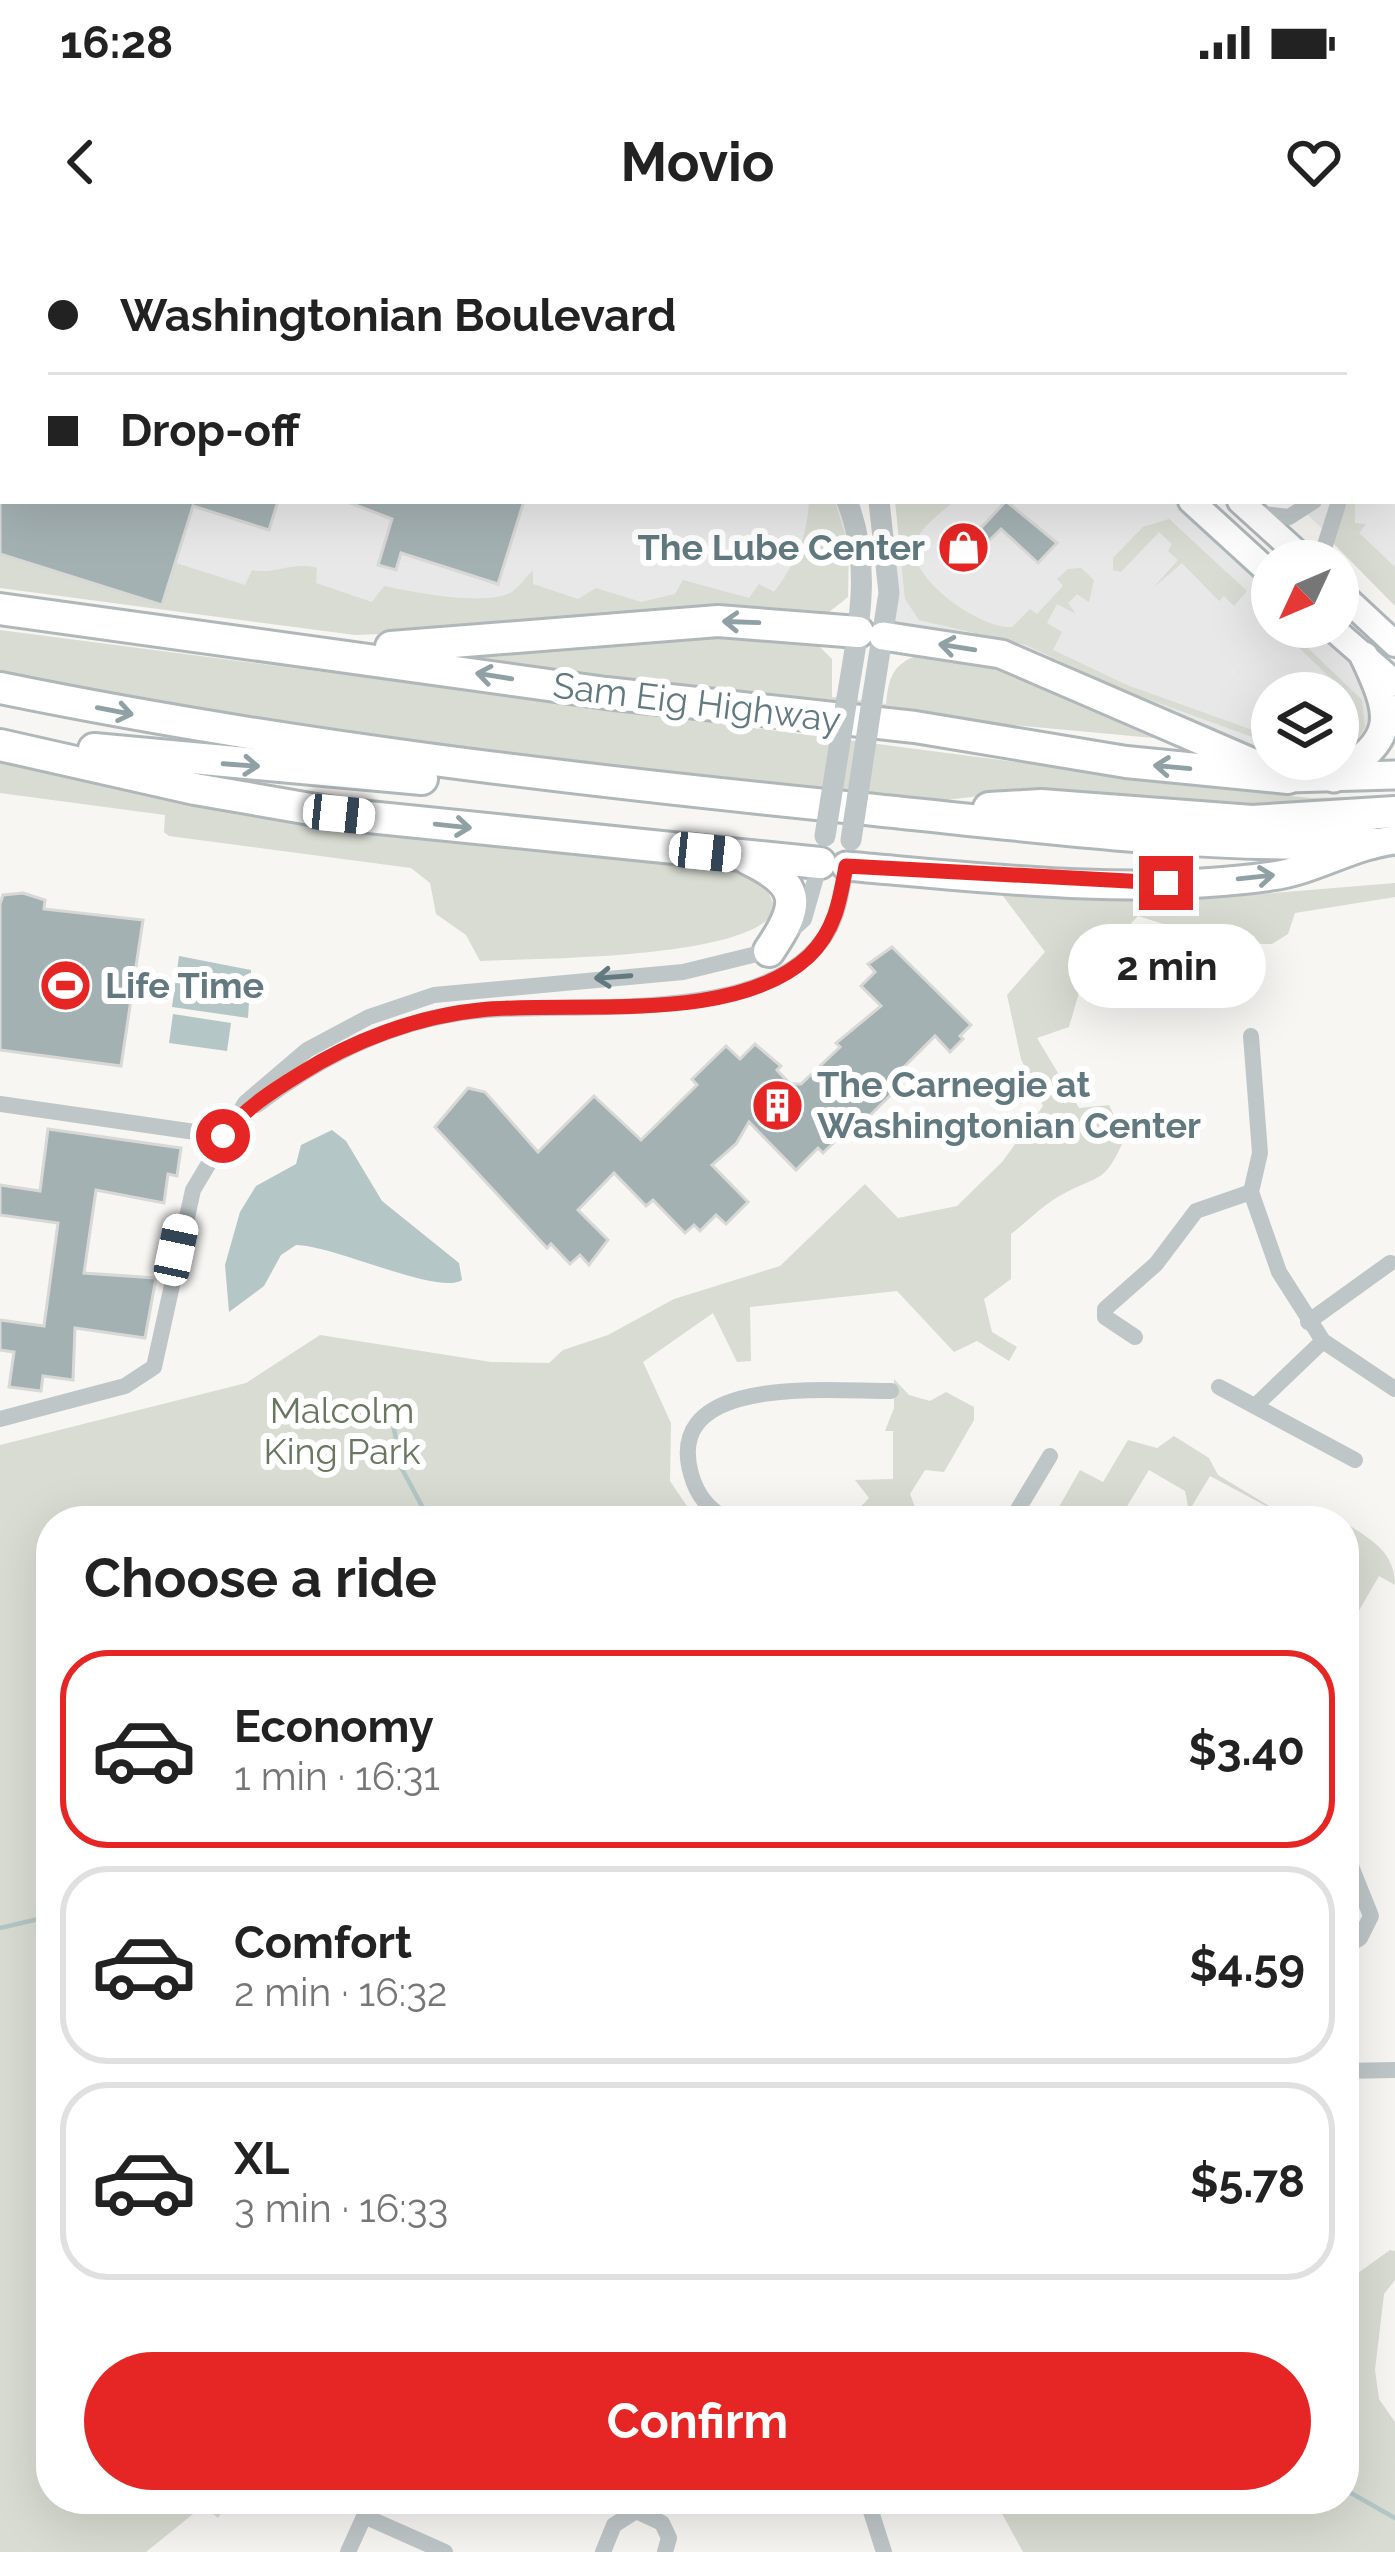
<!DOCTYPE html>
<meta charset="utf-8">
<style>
body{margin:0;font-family:Raleway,sans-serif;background:#f6f6f6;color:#222;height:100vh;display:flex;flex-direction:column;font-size:45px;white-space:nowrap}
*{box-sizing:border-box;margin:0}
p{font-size:39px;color:#767676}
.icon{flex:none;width:66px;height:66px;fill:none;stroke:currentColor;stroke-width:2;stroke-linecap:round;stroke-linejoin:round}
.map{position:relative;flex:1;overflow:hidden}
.details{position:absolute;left:36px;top:1266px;width:1323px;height:1008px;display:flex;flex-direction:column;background:#fff;border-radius:48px;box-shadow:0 12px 48px #0002}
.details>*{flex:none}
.hud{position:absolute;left:0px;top:0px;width:1395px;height:264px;box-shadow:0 12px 48px #0002;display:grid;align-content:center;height:264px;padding:0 48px;background:#fff}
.needle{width:78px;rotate:226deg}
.controls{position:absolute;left:1251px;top:300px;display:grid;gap:24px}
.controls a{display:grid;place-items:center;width:108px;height:108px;border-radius:50%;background:#fff;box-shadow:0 12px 48px #0002;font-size:60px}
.end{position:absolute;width:54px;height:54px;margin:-27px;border:15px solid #e62624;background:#fff;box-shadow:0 0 0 6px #fff}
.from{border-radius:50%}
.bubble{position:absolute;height:84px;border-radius:42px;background:#fff;box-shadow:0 12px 48px #0002;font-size:39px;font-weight:700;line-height:84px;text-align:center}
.car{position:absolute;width:36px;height:72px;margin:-36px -18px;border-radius:15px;box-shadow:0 0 9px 3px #0007;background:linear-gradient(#fff 24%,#345 0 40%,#fff 0 76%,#345 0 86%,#fff 0)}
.hud b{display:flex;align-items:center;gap:42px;height:114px;font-size:45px}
.hud b+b{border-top:3px solid #e0e0e0}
.hud i{width:30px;height:30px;background:#222}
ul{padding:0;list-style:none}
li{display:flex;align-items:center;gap:36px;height:198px;margin:0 24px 18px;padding:0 24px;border:6px solid #e0e0e0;border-radius:48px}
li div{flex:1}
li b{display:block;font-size:45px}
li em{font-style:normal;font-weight:700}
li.active{border-color:#e62624}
li>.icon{width:108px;height:108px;stroke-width:1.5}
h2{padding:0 48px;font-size:54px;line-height:144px}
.button{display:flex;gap:24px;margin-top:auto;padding:24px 48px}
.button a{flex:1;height:138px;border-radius:72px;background:#e62624;color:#fff;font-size:48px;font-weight:700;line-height:138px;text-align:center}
.status{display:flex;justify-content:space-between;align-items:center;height:84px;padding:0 60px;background:#fff;direction:ltr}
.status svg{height:33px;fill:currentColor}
header{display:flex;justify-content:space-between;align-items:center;height:156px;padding:0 48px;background:#fff;font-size:54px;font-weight:700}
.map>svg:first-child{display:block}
.built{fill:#e7e8e7;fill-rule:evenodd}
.green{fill:#d8dcd2}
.water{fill:#b4c6c6}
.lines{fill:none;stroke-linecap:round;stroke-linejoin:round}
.stream{stroke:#b4c6c6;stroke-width:4.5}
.building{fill:#a4b1b3;stroke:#d8d8d6;stroke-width:3}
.secondary-casing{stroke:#afb8bb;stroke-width:30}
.primary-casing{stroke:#b1b8ba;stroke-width:33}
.motorway-casing{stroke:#b0b7b9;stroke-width:36}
.minor{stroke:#bfc6c8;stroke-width:16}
.tertiary{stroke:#bfc6c8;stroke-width:21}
.secondary{stroke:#fff;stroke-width:24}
.primary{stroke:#fff;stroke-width:27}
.motorway{stroke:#fff;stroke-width:30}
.tertiary-bridge{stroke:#bfc6c8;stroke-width:21}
.oneway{stroke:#90a1a5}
.oneway2{stroke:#61797f}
.route{stroke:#e62624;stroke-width:15}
.labels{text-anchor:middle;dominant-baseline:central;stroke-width:12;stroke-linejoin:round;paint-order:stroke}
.poi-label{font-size:36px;font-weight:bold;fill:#61797f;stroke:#fff;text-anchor:start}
.street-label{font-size:36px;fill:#61797f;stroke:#fff}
.park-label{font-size:36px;fill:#697760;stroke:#fff}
</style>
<div class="status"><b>16:28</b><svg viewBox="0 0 49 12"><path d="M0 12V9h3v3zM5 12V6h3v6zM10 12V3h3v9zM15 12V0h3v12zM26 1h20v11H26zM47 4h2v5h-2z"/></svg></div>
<header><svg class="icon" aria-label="back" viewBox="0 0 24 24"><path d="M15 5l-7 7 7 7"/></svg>Movio<svg class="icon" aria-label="heart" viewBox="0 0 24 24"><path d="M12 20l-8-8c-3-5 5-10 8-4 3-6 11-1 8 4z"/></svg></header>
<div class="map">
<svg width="1395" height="2312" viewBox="0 0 1395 2312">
<rect width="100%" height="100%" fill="#f7f6f3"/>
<g class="built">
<path d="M0,0L280,3H3V261H845L853,281L842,363L170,369L0,341Z"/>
<path d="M1032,0H1395V358L1293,261H1392V3Z"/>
<path d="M949,261H1187L1272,339V387H1325L1364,419L1376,505L1307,534L885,394L891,316ZM1272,453H1338V519H1272Z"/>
</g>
<g class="green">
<path d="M809,261H835L849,308L848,357L824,376L355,395L0,348V314L162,365L176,323L245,345L252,330C276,335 293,321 317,328L316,343L372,362L384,346C413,352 485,367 512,352C519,347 527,336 533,330V344L578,359L596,348L641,362L675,354L683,340L749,358L759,344L774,352C796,323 807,298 809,261Z"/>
<path d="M895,261H954C942,272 921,287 915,302C904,336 981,390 1012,387L1030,369L1037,374L1063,346L1057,339L1068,329L1081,328L1094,340L1089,362L1077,354L1068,363L1076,374L1057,364L1047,383L1062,392L1053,410L1127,445L1272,497V504L1117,448L1026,405L919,380L905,359Z"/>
<path d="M1348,261H1355V283L1366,284L1359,293L1395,327V366L1331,301Z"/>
<path d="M1169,279L1247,351L1234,366L1224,356L1219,361L1182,323L1153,348L1178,320L1168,311L1172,304L1159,292L1121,332L1113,330V318L1143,287Z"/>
<path d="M1277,387H1286L1362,460L1365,487L1355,502L1338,509L1341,461L1336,443Z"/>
<path d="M0,390L1208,547L1310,558L1395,556V563L1257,570L1020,551L922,563L476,516L0,437Z"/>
<path d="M743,391L815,402L832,419V457L886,464C888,448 889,432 904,422C953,387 1123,478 1175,500L885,473L423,416Z"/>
<path d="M0,521L326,587L756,632L775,641L767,650L776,669C753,720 536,718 480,721L466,695L436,674L430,643L411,628L169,596L164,592L165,575L0,553Z"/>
<path d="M1395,643V657L1295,673L1288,694L1272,704H1253L1238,728L1190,713L1176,688L1138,676L1085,732L1069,787L1037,798L1079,868L1109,865L1125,898C1104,943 1104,933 1065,953C1046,962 1028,981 1011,994V1039L984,1059L992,1092L1017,1107L1009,1121L977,1101L954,1112L897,1051L750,1067L751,1121L737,1122L713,1073L643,1122L671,1183L670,1241L697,1281H51V2259H231L218,2278L203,2266L146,2312H0V1205L246,1143L320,1095L491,1122L549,1123L563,1110L608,1095L674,1059L780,1026L865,944L898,978L957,966L1002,922L1043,866L1021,819L1007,755L1045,712L1003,656L1175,661Z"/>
<path d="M894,1139L909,1155L930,1161L946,1152L974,1167V1180L944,1232L925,1230L910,1254L920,1280L854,1274L869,1258L855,1240L893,1239V1191H885L894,1168Z"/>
<path d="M1174,1196L1209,1218L1218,1235L1294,1281L1210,1236L1189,1271L1185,1251L1149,1230L1118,1281H1051L1080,1230L1103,1242L1128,1200L1157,1208Z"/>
<path d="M1344,1282C1370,1299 1395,1311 1395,1345L1379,1336L1354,1379L1344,1375V1348L1358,1323L1344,1315Z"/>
<path d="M1390,2010L1395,2011V2040L1384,2054L1375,2130L1379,2159L1395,2182V2312H1023L994,2259H1344V2043Z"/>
</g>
<g class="water">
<path d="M179,716L251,730L248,778L172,767Z"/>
<path d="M173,774L231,783L227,811L169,803Z"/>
<path d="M332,890L346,901L382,961L459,1023L462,1040C439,1056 333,1005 296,1005L281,1015L264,1046L229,1072L225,1025L240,972L256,946L296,924L301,905Z"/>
</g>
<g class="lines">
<g class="stream">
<path d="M390,1169L402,1229L430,1281"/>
<path d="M0,1688L51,1676"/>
<path d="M1344,2249L1395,2278"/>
</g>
</g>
<g class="building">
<path d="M0,261H278L269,290L193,266L162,365L0,314Z"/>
<path d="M345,261H524L498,344L401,313L396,330L378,325L392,279Z"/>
<path d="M1006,261L1057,303L1038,323L1001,289L958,331L940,313L970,283L978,291Z"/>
<path d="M23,653L45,660L44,669L143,680L121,826L0,810V664L3,655Z"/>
<path d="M892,707L971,785L960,796L963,799L950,812L935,796L896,835L903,843L858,887L854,883L823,913L818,908L796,930L749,882L736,904L712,925L748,962L726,984L716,975L700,991L694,985L685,993L653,960L646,966L614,933L578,970L608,1000L589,1025L580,1015L570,1024L551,1004L547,1008L435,887L468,848L485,852L538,912L594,856L641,900L697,845L692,839L726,806L740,819L755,804L781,826L777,830L790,844H801L840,807L836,803L881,766L861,746L875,732L868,724Z"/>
<path d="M48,889L181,908L177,936L168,934L164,963L96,950L84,1033L156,1038L145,1098L75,1088L73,1140L43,1136L41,1151L9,1147L14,1112L0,1110V1080L44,1086L58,983L0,975V945L40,951Z"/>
</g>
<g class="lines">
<defs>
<g id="secondary">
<path d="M957,0L959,3"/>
<path d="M993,0L994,3"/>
<path d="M1191,261L1272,335"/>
<path d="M1240,261L1306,321"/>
<path d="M1338,351L1395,404"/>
<path d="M1331,387L1395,443"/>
</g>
<g id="primary">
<path d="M883,396L1001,414L1288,538L1395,535"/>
<path d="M1334,538C1395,498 1395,481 1364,416"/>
<path d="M846,626C985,638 1133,656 1272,636C1315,630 1352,605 1395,600"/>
</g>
<g id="motorway">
<path d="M0,369L606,453L915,487L1126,522L1288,538"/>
<path d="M391,407L718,381L858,392"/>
<path d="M0,448C283,506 568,539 855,568C1026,585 1198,609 1371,603"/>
<path d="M0,505L195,549L339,574L820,623"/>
<path d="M94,509L422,539"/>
<path d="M989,568L1041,565L1252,581L1395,572"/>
<path d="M748,619C802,645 801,664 769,711"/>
</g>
</defs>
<use href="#secondary" class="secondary-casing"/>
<use href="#primary" class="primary-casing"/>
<use href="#motorway" class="motorway-casing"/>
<g class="minor">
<path d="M539,0L549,3"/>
<path d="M845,0L846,3"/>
<path d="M1392,62H1395"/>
<path d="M1254,273L1289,277L1314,261"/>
<path d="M1320,321L1339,261"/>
<path d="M1251,796L1260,913L1251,952L1279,1032L1323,1101L1395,1149"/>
<path d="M0,864L223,896"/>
<path d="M257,865C314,821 382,786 454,774C555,756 762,794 826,695C839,674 842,650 846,626"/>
<path d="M1308,1082L1390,1023"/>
<path d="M1135,1097L1105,1077V1069L1156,1024L1196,971L1251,952"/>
<path d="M1219,1147L1355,1220"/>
<path d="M1255,1166L1323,1101"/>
<path d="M0,1179L125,1146L154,1127L193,950L245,863L307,810L369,777L434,755L683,732L769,711L804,679L820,623"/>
<path d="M733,1281C711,1273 697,1256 691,1234C662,1132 835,1152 891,1151"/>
<path d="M1011,1281L1050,1216"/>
<path d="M1344,1609L1371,1676L1360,1698L1344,1708"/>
<path d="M1344,1831L1395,1830"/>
<path d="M867,2259L884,2312"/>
<path d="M364,2276L445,2312"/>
<path d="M348,2312L372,2259"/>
<path d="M603,2312L614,2285L636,2271L662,2283L669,2298L665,2312"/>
</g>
<g class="tertiary">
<path d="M273,0L279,3"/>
<path d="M402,0L407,3"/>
<path d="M359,3L363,0"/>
<path d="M847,458C858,391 873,326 847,261"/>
<path d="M872,461L889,353L879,261"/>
</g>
<use href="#secondary" class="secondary"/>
<use href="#primary" class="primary"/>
<use href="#motorway" class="motorway"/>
<g class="tertiary-bridge">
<path d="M825,596L847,458"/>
<path d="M851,600L872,461"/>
</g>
</g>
<defs><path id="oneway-shaft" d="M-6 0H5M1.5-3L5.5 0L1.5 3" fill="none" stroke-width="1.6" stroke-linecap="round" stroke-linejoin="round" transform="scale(3)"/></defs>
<g class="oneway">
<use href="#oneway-shaft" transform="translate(741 382) rotate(-178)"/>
<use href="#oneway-shaft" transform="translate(957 407) rotate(-171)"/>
<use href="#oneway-shaft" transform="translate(494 436) rotate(-171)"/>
<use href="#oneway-shaft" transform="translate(115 471) rotate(11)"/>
<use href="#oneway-shaft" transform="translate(241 525) rotate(4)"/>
<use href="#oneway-shaft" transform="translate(1172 527) rotate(-175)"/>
<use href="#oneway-shaft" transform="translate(453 586) rotate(6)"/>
<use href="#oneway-shaft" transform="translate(1256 637) rotate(-6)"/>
</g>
<use class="oneway2" href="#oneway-shaft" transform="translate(613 737) rotate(176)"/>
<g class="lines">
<path class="route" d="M223,896C243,870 272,851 300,834C352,801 418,776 480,770C574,760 734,786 809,716C835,691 840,660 846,626L1166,643"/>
</g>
<defs>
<symbol id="shop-disc" viewBox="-11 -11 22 22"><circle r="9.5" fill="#e62624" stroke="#fff"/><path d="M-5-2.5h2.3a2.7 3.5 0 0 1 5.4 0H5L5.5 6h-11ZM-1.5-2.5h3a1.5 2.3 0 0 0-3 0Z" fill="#fff"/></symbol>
<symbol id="stadium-disc" viewBox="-11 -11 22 22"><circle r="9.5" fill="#e62624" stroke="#fff"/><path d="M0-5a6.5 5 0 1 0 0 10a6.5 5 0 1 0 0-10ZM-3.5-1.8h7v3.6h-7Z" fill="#fff"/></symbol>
<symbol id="building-disc" viewBox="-11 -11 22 22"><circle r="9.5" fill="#e62624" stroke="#fff"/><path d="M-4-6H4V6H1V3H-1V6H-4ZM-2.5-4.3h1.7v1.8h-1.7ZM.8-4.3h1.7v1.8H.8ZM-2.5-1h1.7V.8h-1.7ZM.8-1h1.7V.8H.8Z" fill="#fff"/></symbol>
</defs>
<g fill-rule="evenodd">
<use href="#shop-disc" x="934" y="278" width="59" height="59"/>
<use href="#stadium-disc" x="36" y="716" width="59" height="59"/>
<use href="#building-disc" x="748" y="836" width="59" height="59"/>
</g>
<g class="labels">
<g class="poi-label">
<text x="925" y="307" text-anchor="end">The Lube Center</text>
<text x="105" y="745">Life Time</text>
<text x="817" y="844">The Carnegie at<tspan x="817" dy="41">Washingtonian Center</tspan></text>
</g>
<g class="street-label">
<text transform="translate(697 462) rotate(7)">Sam Eig Highway</text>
</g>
<g class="park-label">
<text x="342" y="1170">Malcolm<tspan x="342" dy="41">King Park</tspan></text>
</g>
</g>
</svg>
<div class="controls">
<a><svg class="needle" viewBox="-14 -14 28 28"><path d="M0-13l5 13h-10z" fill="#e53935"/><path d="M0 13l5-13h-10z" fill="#767676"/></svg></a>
<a><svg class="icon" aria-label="layers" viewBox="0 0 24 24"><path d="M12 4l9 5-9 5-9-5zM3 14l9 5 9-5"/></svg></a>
</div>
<i class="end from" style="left:223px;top:896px"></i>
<i class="end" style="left:1166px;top:643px"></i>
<div class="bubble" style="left:1068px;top:684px;width:198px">2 min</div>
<i class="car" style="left:339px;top:574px;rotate:96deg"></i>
<i class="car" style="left:705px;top:612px;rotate:96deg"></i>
<i class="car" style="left:176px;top:1010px;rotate:12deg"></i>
<div class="hud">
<b><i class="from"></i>Washingtonian Boulevard</b>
<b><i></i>Drop-off</b>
</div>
<section class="details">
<h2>Choose a ride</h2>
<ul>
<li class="active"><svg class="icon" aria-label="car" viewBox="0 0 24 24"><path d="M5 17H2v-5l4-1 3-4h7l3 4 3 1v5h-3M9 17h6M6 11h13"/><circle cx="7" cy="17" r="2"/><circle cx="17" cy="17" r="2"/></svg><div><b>Economy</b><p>1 min · 16:31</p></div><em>$3.40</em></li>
<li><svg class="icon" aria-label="car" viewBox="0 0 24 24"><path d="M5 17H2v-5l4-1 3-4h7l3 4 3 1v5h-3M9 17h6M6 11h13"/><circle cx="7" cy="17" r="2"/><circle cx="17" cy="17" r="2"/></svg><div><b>Comfort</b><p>2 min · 16:32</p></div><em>$4.59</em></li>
<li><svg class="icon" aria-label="car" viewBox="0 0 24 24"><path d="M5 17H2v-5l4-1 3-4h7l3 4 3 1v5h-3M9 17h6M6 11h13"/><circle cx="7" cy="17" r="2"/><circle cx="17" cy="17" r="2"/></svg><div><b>XL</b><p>3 min · 16:33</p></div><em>$5.78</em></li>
</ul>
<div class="button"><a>Confirm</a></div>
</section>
</div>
